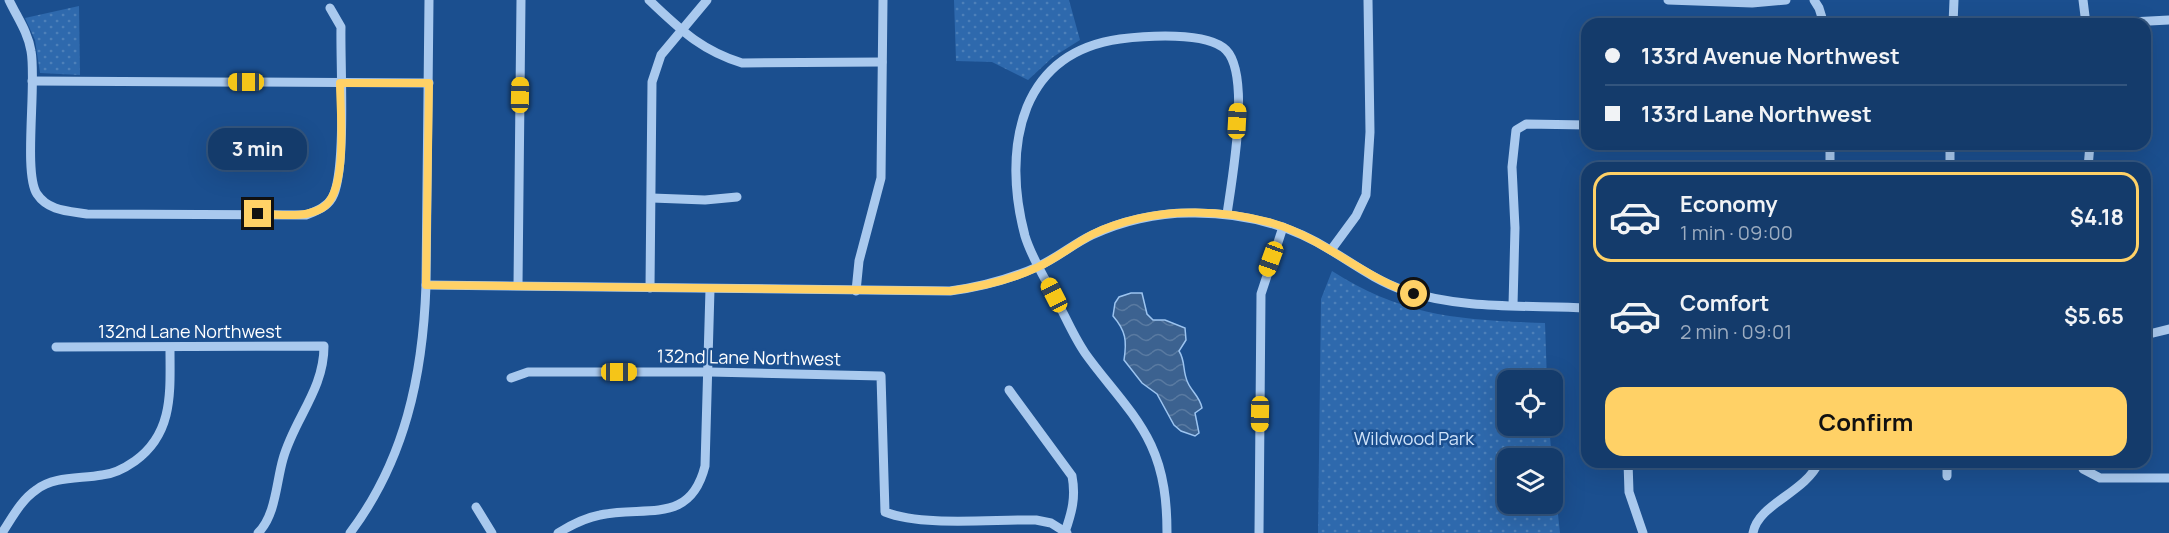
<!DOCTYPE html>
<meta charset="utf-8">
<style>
body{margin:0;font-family:Manrope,sans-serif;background:#214673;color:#f1f3f6;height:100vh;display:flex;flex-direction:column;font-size:22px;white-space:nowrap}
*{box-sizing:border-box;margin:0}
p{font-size:20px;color:#9dadc1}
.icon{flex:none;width:33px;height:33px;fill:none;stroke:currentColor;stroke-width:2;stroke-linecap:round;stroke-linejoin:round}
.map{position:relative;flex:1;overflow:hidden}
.drawer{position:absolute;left:1581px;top:162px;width:570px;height:306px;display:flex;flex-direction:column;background:#143b6b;border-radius:18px;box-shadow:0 6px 24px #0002,0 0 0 2px #33557e}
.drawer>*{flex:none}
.top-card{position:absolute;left:1581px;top:18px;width:570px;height:132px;border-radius:18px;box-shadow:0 6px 24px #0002,0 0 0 2px #33557e;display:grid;align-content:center;height:132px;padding:0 24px;background:#143b6b}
.controls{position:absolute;left:1497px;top:370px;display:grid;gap:12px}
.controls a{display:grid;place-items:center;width:66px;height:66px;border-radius:12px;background:#143b6b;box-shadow:0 6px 24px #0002,0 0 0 2px #33557e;font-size:30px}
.end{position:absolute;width:27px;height:27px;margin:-14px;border:8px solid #ffd166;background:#111;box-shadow:0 0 0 3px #111}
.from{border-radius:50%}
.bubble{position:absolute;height:42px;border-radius:18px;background:#143b6b;box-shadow:0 6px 24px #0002,0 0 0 2px #33557e;font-size:20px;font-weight:700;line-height:42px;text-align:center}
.car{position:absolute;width:18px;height:36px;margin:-18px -9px;border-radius:8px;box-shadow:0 0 4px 2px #0007;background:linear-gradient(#f5c518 24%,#345 0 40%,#f5c518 0 76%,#345 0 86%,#f5c518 0)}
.top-card b{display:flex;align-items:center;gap:21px;height:57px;font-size:22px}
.top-card b+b{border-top:2px solid #33557e}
.top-card i{width:15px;height:15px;background:#f1f3f6}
ul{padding:10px 0 0;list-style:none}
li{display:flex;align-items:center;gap:18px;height:90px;margin:0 12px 9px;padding:0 12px;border:3px solid transparent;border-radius:18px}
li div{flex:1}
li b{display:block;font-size:22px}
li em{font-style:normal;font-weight:700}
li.selected{border-color:#ffd166}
li>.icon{width:54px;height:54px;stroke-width:1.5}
.button{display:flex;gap:12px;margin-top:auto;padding:12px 24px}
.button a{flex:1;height:69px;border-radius:18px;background:#ffd166;color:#111;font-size:24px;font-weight:700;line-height:69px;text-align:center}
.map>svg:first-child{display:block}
.park{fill:url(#park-dots)}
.water{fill:url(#water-waves);stroke:#9cc4f0;stroke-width:1.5}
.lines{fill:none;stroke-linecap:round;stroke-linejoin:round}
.minor{stroke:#a9c9ee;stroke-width:9}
.route{stroke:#ffd166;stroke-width:8}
.labels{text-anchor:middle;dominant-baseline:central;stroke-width:5;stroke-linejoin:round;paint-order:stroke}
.street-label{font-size:18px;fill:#fff;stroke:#1b4f8f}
.park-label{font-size:18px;fill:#cfe3fa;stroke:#1b4f8f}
</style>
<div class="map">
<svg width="2169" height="533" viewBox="0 0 2169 533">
<defs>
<pattern id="park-dots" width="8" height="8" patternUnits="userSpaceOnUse" patternTransform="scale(1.5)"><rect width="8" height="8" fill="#2e69ad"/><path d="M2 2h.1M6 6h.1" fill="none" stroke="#4d80b9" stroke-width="1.8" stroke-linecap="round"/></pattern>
<pattern id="water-waves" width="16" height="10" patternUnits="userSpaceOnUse" patternTransform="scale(1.5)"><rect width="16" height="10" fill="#3c6290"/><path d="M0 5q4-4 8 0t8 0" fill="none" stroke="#597aa1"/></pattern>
</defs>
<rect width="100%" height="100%" fill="#1b4f8f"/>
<g class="park">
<path d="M954,0H1069L1080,40L1053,57L1028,80L992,62L956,61Z"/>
<path d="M79,6L80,75L40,73L35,40L25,18Z"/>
<path d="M1332,271C1404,317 1461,320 1545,323L1547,381H1508V426H1549L1552,459H1508V504H1552L1553,468L1560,533H1318L1321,299Z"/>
</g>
<path class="water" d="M1131,293H1142L1147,314L1153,320H1165L1185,328L1186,340L1179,351C1186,362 1182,371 1188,383C1192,392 1200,397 1202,408L1195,413L1199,433L1195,436L1181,431L1174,425L1157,394L1142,383L1124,360C1127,341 1126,331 1113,316L1115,303L1119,297Z"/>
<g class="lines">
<g class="minor">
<path d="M9,0C17,17 28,32 31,51C37,83 23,173 37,194C48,211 69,211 87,214L306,215C316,211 326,208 332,198C347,173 340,62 341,27L330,8"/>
<path d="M649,0C680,29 700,50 742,63L882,62"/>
<path d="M1668,0L1752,3L1786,0"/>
<path d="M1814,0L1819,8L1824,24"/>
<path d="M2083,0L2086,24"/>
<path d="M1953,24L1954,0"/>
<path d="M2092,24L2169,20"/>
<path d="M32,81L429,83"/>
<path d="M1830,168V144"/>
<path d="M1950,168V144"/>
<path d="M2088,168L2090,144"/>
<path d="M652,198L705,200L737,197"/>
<path d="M1331,250L1356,216L1366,195L1370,132L1368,0"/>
<path d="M426,285L950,291C980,287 1010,279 1037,267C1057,258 1073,244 1092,235C1121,221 1157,213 1189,213C1239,212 1289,224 1332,251C1355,265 1377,281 1403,290C1462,310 1526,305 1587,308"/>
<path d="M518,285L521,0"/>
<path d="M650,288L652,82L661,55L707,0"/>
<path d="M856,291L859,261L881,178L883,0"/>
<path d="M1513,305L1515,228L1512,167L1516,130L1526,124L1587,125"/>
<path d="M2145,335L2169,329"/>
<path d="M56,347L324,346C324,390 294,419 283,459C276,483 276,515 258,533"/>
<path d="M511,378L528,372H710L881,376L885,512C923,527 994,519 1036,520L1051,523L1067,533"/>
<path d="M1009,390L1072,476C1076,497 1072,512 1065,532"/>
<path d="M1628,462L1629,492L1643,533"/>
<path d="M2083,469L2100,478H2169"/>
<path d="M1947,476V462"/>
<path d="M476,507L492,533"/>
<path d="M2,533C12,518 21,500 36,490C54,476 80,479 102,475C115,474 125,468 135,461C174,433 170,391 170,349"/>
<path d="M350,533C405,460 423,375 426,285L429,0"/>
<path d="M558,533C571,525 584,518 600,515C645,505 690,526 705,466L710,289"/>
<path d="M1167,533C1167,502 1164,473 1151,445C1135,411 1106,383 1085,353C1074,337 1066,318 1057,301C1046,280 1032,259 1025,236C1014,195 1011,147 1027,107C1044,66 1077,45 1120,39C1145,36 1207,31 1226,50C1251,75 1232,179 1227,214"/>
<path d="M1259,533L1261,294L1283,227"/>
<path d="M1753,533C1758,504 1805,493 1819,462"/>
</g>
</g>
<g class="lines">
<path class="route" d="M258,214C279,214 304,219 322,208C349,193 340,111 340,83H429L426,285L950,291C980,287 1011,280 1038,267C1057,258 1074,244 1093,234C1148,208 1214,207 1272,223C1324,238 1363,278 1414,294"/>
</g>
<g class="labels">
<g class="street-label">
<text x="190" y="331">132nd Lane Northwest</text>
<text transform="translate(749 357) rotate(1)">132nd Lane Northwest</text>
</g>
<g class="park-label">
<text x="1414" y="438">Wildwood Park</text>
</g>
</g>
</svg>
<div class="controls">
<a><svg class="icon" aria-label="locate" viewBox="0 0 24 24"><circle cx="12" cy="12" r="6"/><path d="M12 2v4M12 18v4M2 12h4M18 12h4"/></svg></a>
<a><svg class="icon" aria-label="layers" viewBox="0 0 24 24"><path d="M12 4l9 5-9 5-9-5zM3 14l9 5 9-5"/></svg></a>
</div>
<i class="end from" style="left:1414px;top:294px"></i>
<i class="end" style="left:258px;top:214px"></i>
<div class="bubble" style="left:208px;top:128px;width:99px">3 min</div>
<i class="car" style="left:246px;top:82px;rotate:270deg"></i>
<i class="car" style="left:520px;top:95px;rotate:1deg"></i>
<i class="car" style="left:1237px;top:121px;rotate:3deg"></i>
<i class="car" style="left:1271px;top:259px;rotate:200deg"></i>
<i class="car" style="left:1054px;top:295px;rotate:333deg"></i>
<i class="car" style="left:619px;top:372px;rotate:90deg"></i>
<i class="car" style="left:1260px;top:414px;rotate:181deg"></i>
<div class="top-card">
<b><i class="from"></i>133rd Avenue Northwest</b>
<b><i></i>133rd Lane Northwest</b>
</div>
<section class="drawer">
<ul>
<li class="selected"><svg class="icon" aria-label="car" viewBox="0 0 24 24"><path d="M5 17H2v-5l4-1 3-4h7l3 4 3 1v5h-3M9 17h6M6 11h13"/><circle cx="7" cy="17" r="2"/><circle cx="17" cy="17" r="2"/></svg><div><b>Economy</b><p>1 min · 09:00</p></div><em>$4.18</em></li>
<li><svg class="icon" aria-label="car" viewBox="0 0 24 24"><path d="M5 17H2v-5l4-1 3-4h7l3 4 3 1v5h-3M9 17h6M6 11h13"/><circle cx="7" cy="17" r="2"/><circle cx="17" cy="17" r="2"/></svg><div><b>Comfort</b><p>2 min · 09:01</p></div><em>$5.65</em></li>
</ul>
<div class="button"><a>Confirm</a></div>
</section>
</div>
